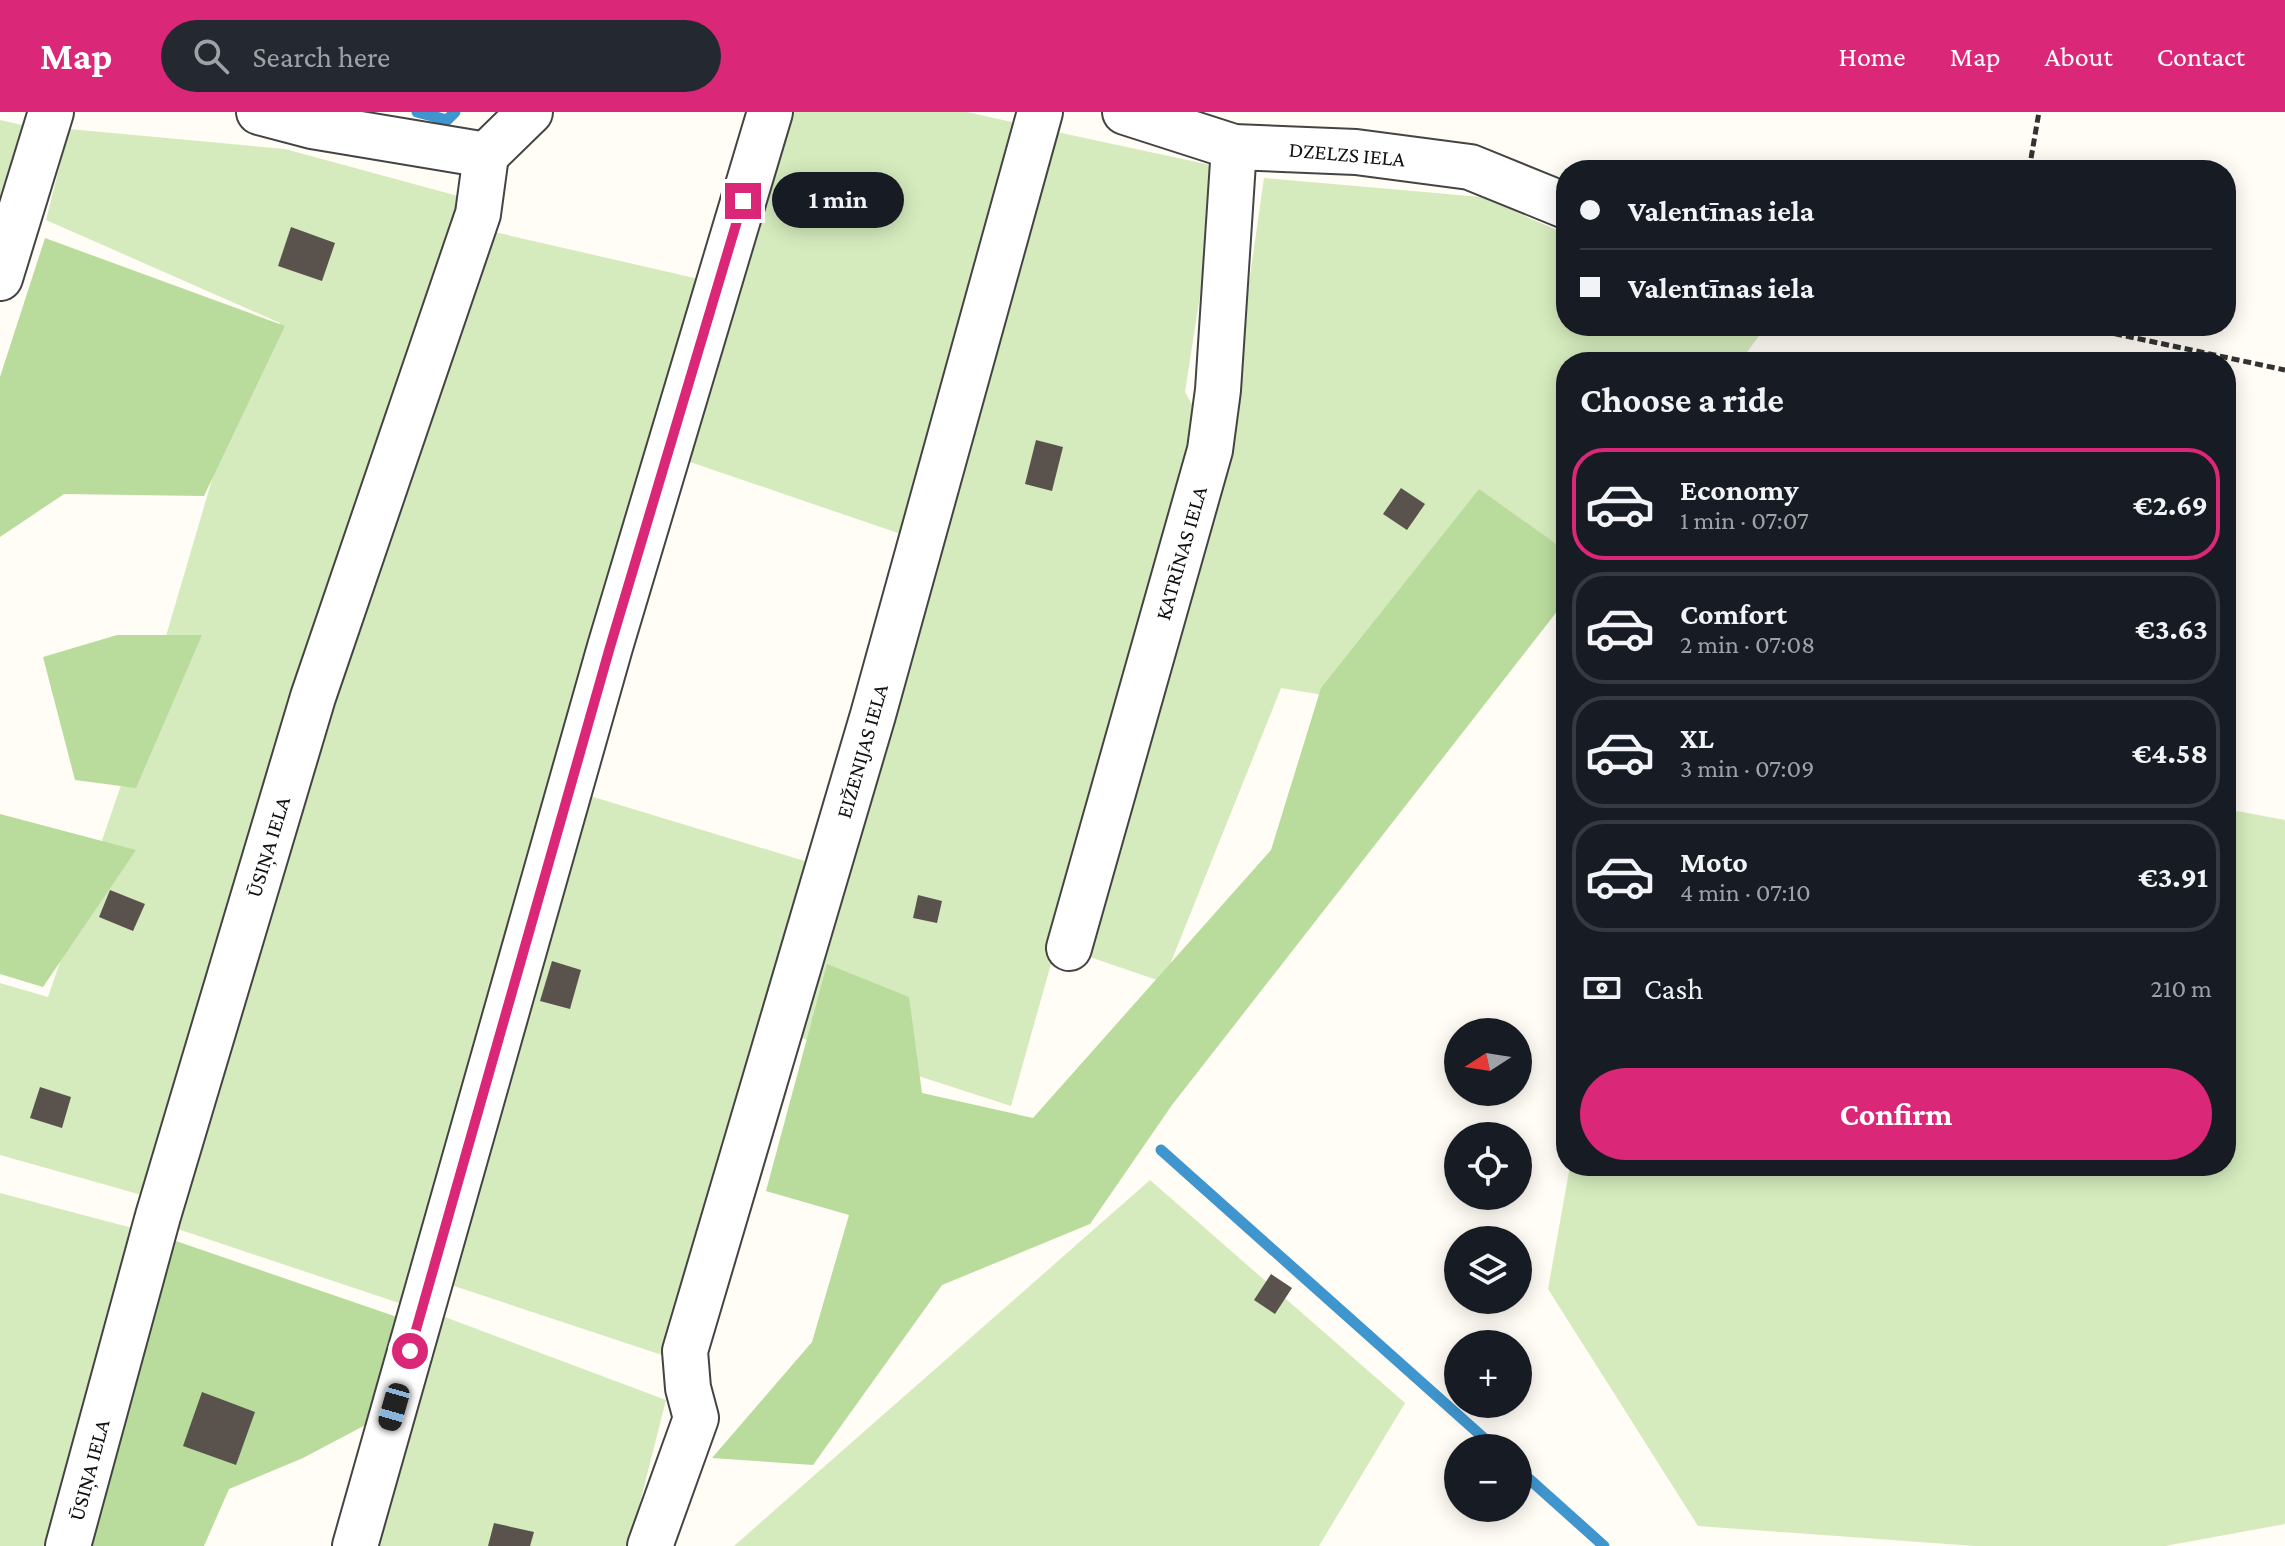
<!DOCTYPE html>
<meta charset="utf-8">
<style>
body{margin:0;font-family:"Crimson Pro",serif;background:#242831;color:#f1f3f6;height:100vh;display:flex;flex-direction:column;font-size:30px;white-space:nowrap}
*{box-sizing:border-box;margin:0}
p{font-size:26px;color:#9ea1a6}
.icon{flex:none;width:44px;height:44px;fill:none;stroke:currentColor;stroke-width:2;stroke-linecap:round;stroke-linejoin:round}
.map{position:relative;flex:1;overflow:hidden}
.drawer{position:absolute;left:1556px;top:240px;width:680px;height:824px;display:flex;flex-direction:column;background:#171b24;border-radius:32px;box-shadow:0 4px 20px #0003}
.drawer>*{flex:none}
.banner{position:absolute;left:1556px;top:48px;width:680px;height:176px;border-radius:32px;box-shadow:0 4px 20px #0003;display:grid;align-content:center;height:176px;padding:0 24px;background:#171b24}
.needle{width:52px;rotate:258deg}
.controls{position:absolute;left:1444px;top:906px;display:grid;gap:16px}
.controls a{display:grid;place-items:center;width:88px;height:88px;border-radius:50%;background:#171b24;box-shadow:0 4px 20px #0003;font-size:40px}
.end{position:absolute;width:36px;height:36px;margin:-18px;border:10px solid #db2777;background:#fff;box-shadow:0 0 0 4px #fff}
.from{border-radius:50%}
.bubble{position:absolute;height:56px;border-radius:28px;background:#171b24;box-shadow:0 4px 20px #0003;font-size:26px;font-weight:700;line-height:56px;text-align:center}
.car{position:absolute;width:24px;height:48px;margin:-24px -12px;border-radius:10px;box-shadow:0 0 6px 2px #0007;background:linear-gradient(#222 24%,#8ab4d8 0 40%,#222 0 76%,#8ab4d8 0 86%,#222 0)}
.banner b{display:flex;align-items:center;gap:28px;height:76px;font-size:30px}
.banner b+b{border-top:2px solid #363941}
.banner i{width:20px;height:20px;background:#f1f3f6}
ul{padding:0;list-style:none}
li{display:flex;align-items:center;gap:24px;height:112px;margin:0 16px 12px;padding:0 8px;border:4px solid #363941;border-radius:32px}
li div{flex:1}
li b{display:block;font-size:30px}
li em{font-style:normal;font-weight:700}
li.selected{border-color:#db2777}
li>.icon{width:72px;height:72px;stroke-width:1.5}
h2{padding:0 24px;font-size:36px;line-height:96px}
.pay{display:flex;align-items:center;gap:20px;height:88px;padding:0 24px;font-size:30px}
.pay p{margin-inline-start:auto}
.button{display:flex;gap:16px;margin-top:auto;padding:16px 24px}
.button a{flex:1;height:92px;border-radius:48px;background:#db2777;color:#fff;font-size:32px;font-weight:700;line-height:92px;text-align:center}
header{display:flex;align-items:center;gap:48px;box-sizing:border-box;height:112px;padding:0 40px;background:#db2777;color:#fff}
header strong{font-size:38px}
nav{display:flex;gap:44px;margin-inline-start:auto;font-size:28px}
.search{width:560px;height:72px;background:#242831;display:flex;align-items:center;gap:20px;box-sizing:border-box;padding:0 28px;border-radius:44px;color:#9ea1a6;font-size:30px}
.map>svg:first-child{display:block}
.green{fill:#d5ebbd}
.forest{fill:#b9dc9c}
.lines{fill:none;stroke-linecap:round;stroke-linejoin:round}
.stream{stroke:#3f96cf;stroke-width:11}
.building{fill:#5a524d}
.minor-casing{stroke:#444;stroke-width:48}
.path{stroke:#333;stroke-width:5;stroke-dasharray:8 4;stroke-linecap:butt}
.minor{stroke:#fff;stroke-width:44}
.route{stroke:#db2777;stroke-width:10}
.labels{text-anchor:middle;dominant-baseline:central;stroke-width:8;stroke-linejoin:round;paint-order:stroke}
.street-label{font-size:22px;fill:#111;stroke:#fff}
</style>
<header>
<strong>Map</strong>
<div class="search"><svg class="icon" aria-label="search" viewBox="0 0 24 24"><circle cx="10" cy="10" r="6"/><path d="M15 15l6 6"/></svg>Search here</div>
<nav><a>Home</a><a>Map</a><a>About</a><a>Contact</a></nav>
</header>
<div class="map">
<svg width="2285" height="1434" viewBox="0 0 2285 1434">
<rect width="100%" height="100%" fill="#fffdf5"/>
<g class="green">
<path d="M790,0H967L1016,11L901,422L687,349Z"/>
<path d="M0,8L35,16L0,127Z"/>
<path d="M69,17L285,37L469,87L149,1085L0,1043V871L48,885L129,650L221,337L280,211L46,108Z"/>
<path d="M1052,19L1220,55L1185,280L1203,312L1011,994L798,925Z"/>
<path d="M1264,66L1481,85L1566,122V214H1766L1740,250H1566V475L1353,588L1281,576L1163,870L1081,842L1228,318Z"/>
<path d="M490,119L703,168L402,1192L163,1112Z"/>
<path d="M590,684L808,750L665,1244L442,1170Z"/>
<path d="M2226,697L2285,708V1412L2165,1434H1975L1698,1414L1548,1177L1570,1054H2071L2080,1057V1054H2226Z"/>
<path d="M1150,1068L1405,1291L1319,1434H734Z"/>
<path d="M0,1081L136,1117L48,1434H0Z"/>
<path d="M437,1202L666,1288L629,1434H370Z"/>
</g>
<g class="forest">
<path d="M45,126L285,214L204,384L64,382L0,425V265Z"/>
<path d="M1479,377L1566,439V488L1172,993L1090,1112L942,1173L813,1353L712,1346L812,1230L849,1103L766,1079L827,852L909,885L922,981L1033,1006L1271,738L1321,576Z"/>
<path d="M117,523H202L136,676L75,668L43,545Z"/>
<path d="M0,702L136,738L43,875L0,862Z"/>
<path d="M170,1127L400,1206L373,1309L303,1346L229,1377L204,1434H82Z"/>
</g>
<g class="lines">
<g class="stream">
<path d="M417,0L447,8L455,0"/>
<path d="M1161,1038L1495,1336"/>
<path d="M1518,1357L1604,1434"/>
</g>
</g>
<g class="building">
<path d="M291,115L335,131L322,169L278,154Z"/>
<path d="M1036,328L1063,335L1052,379L1025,372Z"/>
<path d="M1401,376L1425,392L1407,418L1383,402Z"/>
<path d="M110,778L145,792L133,819L99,805Z"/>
<path d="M918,783L942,789L937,811L913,806Z"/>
<path d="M552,849L581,858L570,897L540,889Z"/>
<path d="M40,975L71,985L62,1016L30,1006Z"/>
<path d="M1271,1162L1292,1176L1275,1202L1254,1188Z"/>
<path d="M202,1280L255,1300L236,1353L183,1334Z"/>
<path d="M494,1411L534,1420L530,1434H488Z"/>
</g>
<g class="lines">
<defs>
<g id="minor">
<path d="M259,0L312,14L486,43"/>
<path d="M1125,0L1234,35L1356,40L1470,55L1566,94"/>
<path d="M486,43L530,0"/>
<path d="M0,166L51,0"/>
<path d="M1069,836L1210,338L1218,278L1234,35"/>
<path d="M68,1434L158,1104L313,585L478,102L486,43"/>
<path d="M355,1434L610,535L770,0"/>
<path d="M650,1434L696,1306L688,1276L685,1239L873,603L1040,0"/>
</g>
</defs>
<use href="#minor" class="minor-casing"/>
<g class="path">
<path d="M2029,58L2039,0"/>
<path d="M2079,214L2285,258"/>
</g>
<use href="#minor" class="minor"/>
</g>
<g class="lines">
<path class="route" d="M410,1239L610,535L743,89"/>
</g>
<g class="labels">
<g class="street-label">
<text transform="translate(1347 42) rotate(5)">DZELZS IELA</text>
<text transform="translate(1181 441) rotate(-74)">KATRĪNAS IELA</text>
<text transform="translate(862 639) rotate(-74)">EIŽENIJAS IELA</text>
<text transform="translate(268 735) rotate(-73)">ŪSIŅA IELA</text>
<text transform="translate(89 1358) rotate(-75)">ŪSIŅA IELA</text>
</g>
</g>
</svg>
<div class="controls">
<a><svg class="needle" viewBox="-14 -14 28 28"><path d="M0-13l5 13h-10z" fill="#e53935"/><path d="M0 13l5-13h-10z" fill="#9ea1a6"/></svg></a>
<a><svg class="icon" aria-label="locate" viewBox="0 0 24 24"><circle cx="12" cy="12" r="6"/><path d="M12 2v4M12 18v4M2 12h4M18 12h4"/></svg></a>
<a><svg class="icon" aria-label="layers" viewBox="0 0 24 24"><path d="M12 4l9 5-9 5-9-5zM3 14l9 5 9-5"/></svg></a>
<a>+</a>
<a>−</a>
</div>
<i class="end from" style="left:410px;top:1239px"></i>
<i class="end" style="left:743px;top:89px"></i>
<div class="bubble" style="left:772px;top:60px;width:132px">1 min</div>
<i class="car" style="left:394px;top:1295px;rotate:196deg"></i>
<div class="banner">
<b><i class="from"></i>Valentīnas iela</b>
<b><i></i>Valentīnas iela</b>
</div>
<section class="drawer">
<h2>Choose a ride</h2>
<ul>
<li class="selected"><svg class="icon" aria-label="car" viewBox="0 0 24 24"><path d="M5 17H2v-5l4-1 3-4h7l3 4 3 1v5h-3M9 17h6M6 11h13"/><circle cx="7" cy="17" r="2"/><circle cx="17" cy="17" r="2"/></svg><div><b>Economy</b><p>1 min · 07:07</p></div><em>€2.69</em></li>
<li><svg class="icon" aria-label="car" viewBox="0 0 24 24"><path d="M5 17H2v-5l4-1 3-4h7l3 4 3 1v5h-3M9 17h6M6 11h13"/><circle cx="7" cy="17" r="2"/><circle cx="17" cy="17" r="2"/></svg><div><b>Comfort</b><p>2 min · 07:08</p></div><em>€3.63</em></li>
<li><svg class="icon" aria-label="car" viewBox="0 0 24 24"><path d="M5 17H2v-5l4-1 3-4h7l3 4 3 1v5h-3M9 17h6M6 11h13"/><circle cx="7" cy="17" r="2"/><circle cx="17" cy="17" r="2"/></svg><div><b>XL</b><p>3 min · 07:09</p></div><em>€4.58</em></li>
<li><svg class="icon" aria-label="car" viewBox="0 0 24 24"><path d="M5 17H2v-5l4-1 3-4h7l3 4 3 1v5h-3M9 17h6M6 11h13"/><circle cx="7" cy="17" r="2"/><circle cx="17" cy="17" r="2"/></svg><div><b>Moto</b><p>4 min · 07:10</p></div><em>€3.91</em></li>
</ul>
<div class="pay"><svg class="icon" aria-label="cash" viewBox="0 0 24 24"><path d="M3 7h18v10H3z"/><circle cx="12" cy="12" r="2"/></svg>Cash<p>210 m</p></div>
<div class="button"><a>Confirm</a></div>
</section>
</div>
